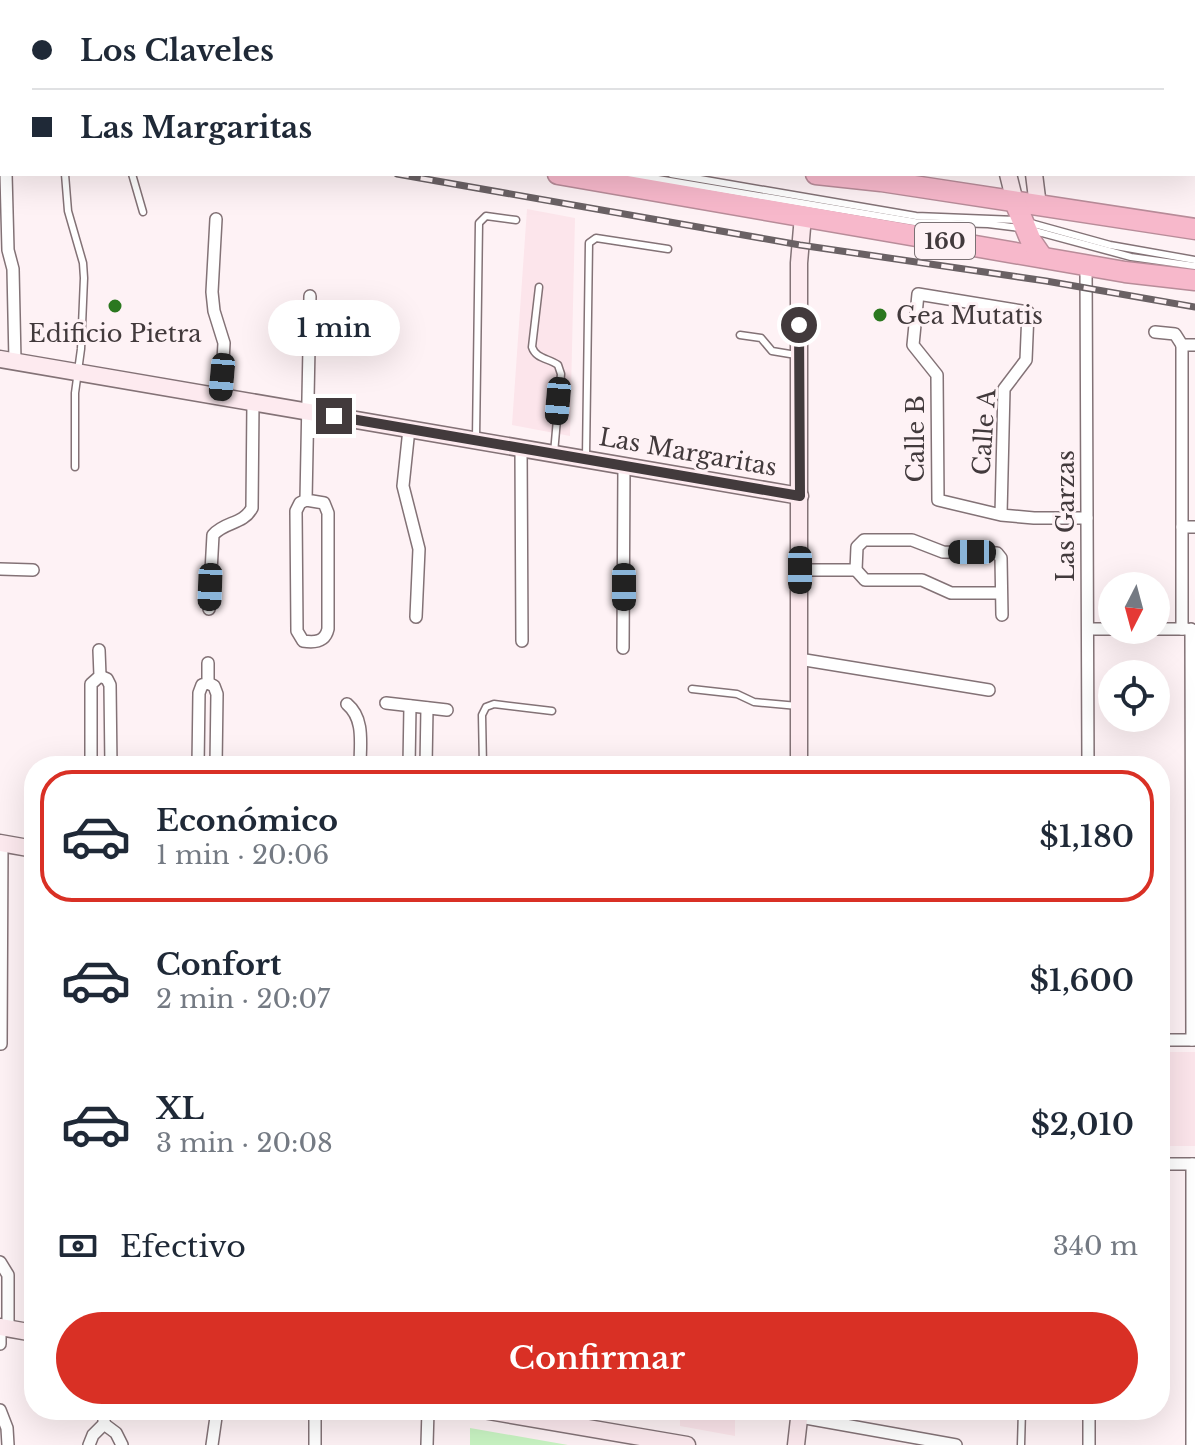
<!DOCTYPE html>
<html lang="es">
<meta charset="utf-8">
<style>
body{margin:0;font-family:"Libre Baskerville",serif;background:#f2f2f3;color:#1f2937;height:100vh;display:flex;flex-direction:column;font-size:30px;white-space:nowrap}
*{box-sizing:border-box;margin:0}
p{font-size:26px;color:#747a83}
.icon{flex:none;width:44px;height:44px;fill:none;stroke:currentColor;stroke-width:2;stroke-linecap:round;stroke-linejoin:round}
.map{position:relative;flex:1;overflow:hidden}
.sheet{position:absolute;left:24px;top:756px;width:1146px;height:664px;display:flex;flex-direction:column;background:#fff;border-radius:32px;box-shadow:0 8px 32px #0002}
.sheet>*{flex:none}
.hud{position:absolute;left:0px;top:0px;width:1196px;height:176px;box-shadow:0 8px 32px #0002;display:grid;align-content:center;height:176px;padding:0 32px;background:#fff}
.needle{width:52px;rotate:186deg}
.controls{position:absolute;left:1098px;top:572px;display:grid;gap:16px}
.controls a{display:grid;place-items:center;width:72px;height:72px;border-radius:50%;background:#fff;box-shadow:0 8px 32px #0002;font-size:40px}
.end{position:absolute;width:36px;height:36px;margin:-18px;border:10px solid #423a3c;background:#fff;box-shadow:0 0 0 4px #fff}
.from{border-radius:50%}
.bubble{position:absolute;height:56px;border-radius:28px;background:#fff;box-shadow:0 8px 32px #0002;font-size:26px;font-weight:600;line-height:56px;text-align:center}
.car{position:absolute;width:24px;height:48px;margin:-24px -12px;border-radius:10px;box-shadow:0 0 6px 2px #0007;background:linear-gradient(#222 24%,#8ab4d8 0 40%,#222 0 76%,#8ab4d8 0 86%,#222 0)}
.hud b{display:flex;align-items:center;gap:28px;height:76px;font-size:30px}
.hud b+b{border-top:2px solid #e0e1e3}
.hud i{width:20px;height:20px;background:#1f2937}
ul{padding:14px 0 0;list-style:none}
li{display:flex;align-items:center;gap:24px;height:132px;margin:0 16px 12px;padding:0 16px;border:4px solid transparent;border-radius:32px}
li div{flex:1}
li b{display:block;font-size:30px}
li em{font-style:normal;font-weight:600}
li.selected{border-color:#d93025}
li>.icon{width:72px;height:72px;stroke-width:1.5}
.pay{display:flex;align-items:center;gap:20px;height:88px;padding:0 32px;font-size:30px}
.pay p{margin-inline-start:auto}
.cta{display:flex;gap:16px;margin-top:auto;padding:16px 32px}
.cta a{flex:1;height:92px;border-radius:48px;background:#d93025;color:#fff;font-size:32px;font-weight:600;line-height:92px;text-align:center}
.map>svg:first-child{display:block}
.built{fill:#fce5eb}
.green{fill:#c9f4c3}
.lines{fill:none;stroke-linecap:round;stroke-linejoin:round}
.lane-casing{stroke:#837276;stroke-width:9}
.street-casing{stroke:#837276;stroke-width:14}
.secondary-casing{stroke:#837276;stroke-width:19}
.highway-casing{stroke:#b88c99;stroke-width:23}
.lane{stroke:#fff;stroke-width:6}
.street{stroke:#fff;stroke-width:11}
.secondary{stroke:#fdeaef;stroke-width:16}
.highway{stroke:#f7b8cb;stroke-width:20}
.rail-casing{stroke:#6a6164;stroke-width:7}
.rail{stroke:#fef2f5;stroke-width:4;stroke-dasharray:12;stroke-linecap:butt}
.route{stroke:#423a3c;stroke-width:10}
.poi-dot{fill:#2b781f;stroke:#fef2f5;stroke-width:3}
.labels{text-anchor:middle;dominant-baseline:central;stroke-width:6;stroke-linejoin:round;paint-order:stroke}
.shield{fill:#fef2f5;stroke:#7a7174;stroke-width:2}
.shield-label{font-size:22px;font-weight:bold;fill:#423a3c}
.poi-label{font-size:24px;fill:#423a3c;stroke:#fef2f5;text-anchor:start}
.street-label{font-size:24px;fill:#423a3c;stroke:#fef2f5}
</style>
<div class="map">
<svg width="1195" height="1445" viewBox="0 0 1195 1445">
<rect width="100%" height="100%" fill="#fef2f5"/>
<g class="built">
<path d="M527,209L575,218L570,436L512,425Z"/>
<path d="M1161,1052H1195V1146H1160Z"/>
<path d="M680,1410H735V1436L680,1426Z"/>
</g>
<path class="green" d="M470,1428L568,1445H470Z"/>
<g class="lines">
<defs>
<g id="lane">
<path d="M249,0L251,2"/>
<path d="M296,0L297,2"/>
<path d="M278,2L281,0"/>
<path d="M0,58L2,59"/>
<path d="M0,65H2"/>
<path d="M65,174L68,211L83,263L84,278L81,349L75,393V467"/>
<path d="M132,174L143,212"/>
<path d="M628,174L915,222L988,224L1020,228"/>
<path d="M671,174L916,216L1016,220"/>
<path d="M1027,222L1110,245L1195,260"/>
<path d="M1031,230L1131,257L1195,266"/>
<path d="M539,287L532,347C536,359 548,358 558,365L561,374L554,453"/>
<path d="M740,335L761,338L772,351L796,355"/>
<path d="M476,439L479,223L486,216L516,220"/>
<path d="M586,457L589,243L596,238L668,249"/>
<path d="M692,689L737,694L754,702L798,706"/>
<path d="M483,766L482,715L486,707L494,704L552,711"/>
<path d="M1021,1445L1022,1410"/>
</g>
<g id="street">
<path d="M541,0L553,2"/>
<path d="M86,2V0"/>
<path d="M336,2L337,0"/>
<path d="M578,2L579,0"/>
<path d="M694,2L695,0"/>
<path d="M802,2V0"/>
<path d="M1194,90H1195"/>
<path d="M1194,116H1195"/>
<path d="M6,174L8,250L13,269L15,361"/>
<path d="M216,219L212,292L214,311L224,343L221,396"/>
<path d="M1086,265L1088,766"/>
<path d="M1155,332L1175,334L1182,345H1195"/>
<path d="M409,429L403,486L419,549L416,617"/>
<path d="M521,448L522,641"/>
<path d="M306,500L324,503L328,513V629C325,642 315,643 303,641L297,631L296,511L300,503L306,500L310,296"/>
<path d="M1001,515L1004,389L1026,360L1028,312L918,294L913,345L937,375L938,500L1001,515L1034,518H1087"/>
<path d="M1182,527H1195"/>
<path d="M0,569L33,570"/>
<path d="M800,570H856"/>
<path d="M1001,593H951L922,580H865L856,570L857,547L864,540H912L943,552L997,553L1001,558L1002,615"/>
<path d="M209,609L213,535C225,521 243,525 252,508L253,402"/>
<path d="M1088,629H1112"/>
<path d="M1156,629H1187"/>
<path d="M1182,629V345"/>
<path d="M1191,629L1192,1040"/>
<path d="M623,648L624,466"/>
<path d="M799,659L989,690"/>
<path d="M100,676L107,679L110,685L111,766"/>
<path d="M208,683L214,686L217,694L216,766"/>
<path d="M386,703L447,710"/>
<path d="M347,704C365,719 360,744 360,766"/>
<path d="M91,766V684L100,676L99,650"/>
<path d="M198,766L199,693L202,685L208,683V663"/>
<path d="M409,766L410,706"/>
<path d="M426,766L427,708"/>
<path d="M1160,1040H1195"/>
<path d="M1,1044L2,844"/>
<path d="M1160,1164H1195"/>
<path d="M0,1262L8,1275V1328"/>
<path d="M0,1344V1327"/>
<path d="M0,1410L7,1428L8,1445"/>
<path d="M1089,1410V1445"/>
<path d="M800,1417L956,1445"/>
<path d="M104,1424L116,1433L122,1445"/>
<path d="M89,1445L93,1435L104,1424V1410"/>
<path d="M212,1445L217,1410"/>
<path d="M315,1445V1410"/>
<path d="M427,1445L428,1410"/>
<path d="M1192,1445V1164"/>
</g>
<g id="secondary">
<path d="M988,0V2"/>
<path d="M1008,174L1015,202"/>
<path d="M1034,174L1038,206"/>
<path d="M0,359L800,496"/>
<path d="M799,766V263L803,216"/>
<path d="M0,843L34,849"/>
<path d="M0,1327L34,1333"/>
<path d="M483,1410L687,1445"/>
<path d="M796,1445L800,1410"/>
</g>
<g id="highway">
<path d="M0,23H2"/>
<path d="M0,78H2"/>
<path d="M558,174L1125,272L1195,280"/>
<path d="M816,174L881,181L1195,229"/>
<path d="M1015,202L1031,241L1042,257"/>
</g>
</defs>
<use href="#lane" class="lane-casing"/>
<use href="#street" class="street-casing"/>
<use href="#secondary" class="secondary-casing"/>
<use href="#highway" class="highway-casing"/>
<use href="#lane" class="lane"/>
<use href="#street" class="street"/>
<use href="#secondary" class="secondary"/>
<use href="#highway" class="highway"/>
<defs>
<g id="rail">
<path d="M0,95H2"/>
<path d="M397,174L800,245L1046,281L1195,307"/>
</g>
</defs>
<use href="#rail" class="rail-casing"/>
<use href="#rail" class="rail"/>
</g>
<g class="lines">
<path class="route" d="M334,416L800,496L799,325"/>
</g>
<g class="poi-dot">
<circle cx="115" cy="306" r="8"/>
<circle cx="880" cy="315" r="8"/>
</g>
<g class="labels">
<rect class="shield" x="915" y="223" width="60" height="36" rx="6"/>
<g class="shield-label">
<text x="945" y="241">160</text>
</g>
<g class="poi-label">
<text x="896" y="315">Gea Mutatis</text>
<text x="115" y="333" text-anchor="middle">Edificio Pietra</text>
</g>
<g class="street-label">
<text transform="translate(984 432) rotate(-86)">Calle A</text>
<text transform="translate(915 439) rotate(-90)">Calle B</text>
<text transform="translate(688 452) rotate(10)">Las Margaritas</text>
<text transform="translate(1065 516) rotate(-90)">Las Garzas</text>
</g>
</g>
</svg>
<div class="controls">
<a><svg class="needle" viewBox="-14 -14 28 28"><path d="M0-13l5 13h-10z" fill="#e53935"/><path d="M0 13l5-13h-10z" fill="#747a83"/></svg></a>
<a><svg class="icon" aria-label="locate" viewBox="0 0 24 24"><circle cx="12" cy="12" r="6"/><path d="M12 2v4M12 18v4M2 12h4M18 12h4"/></svg></a>
</div>
<i class="end from" style="left:799px;top:325px"></i>
<i class="end" style="left:334px;top:416px"></i>
<div class="bubble" style="left:268px;top:300px;width:132px">1 min</div>
<i class="car" style="left:222px;top:377px;rotate:185deg"></i>
<i class="car" style="left:558px;top:401px;rotate:185deg"></i>
<i class="car" style="left:972px;top:552px;rotate:270deg"></i>
<i class="car" style="left:800px;top:570px;rotate:180deg"></i>
<i class="car" style="left:210px;top:587px;rotate:182deg"></i>
<i class="car" style="left:624px;top:587px;rotate:180deg"></i>
<div class="hud">
<b><i class="from"></i>Los Claveles</b>
<b><i></i>Las Margaritas</b>
</div>
<section class="sheet">
<ul>
<li class="selected"><svg class="icon" aria-label="car" viewBox="0 0 24 24"><path d="M5 17H2v-5l4-1 3-4h7l3 4 3 1v5h-3M9 17h6M6 11h13"/><circle cx="7" cy="17" r="2"/><circle cx="17" cy="17" r="2"/></svg><div><b>Económico</b><p>1 min · 20:06</p></div><em>$1,180</em></li>
<li><svg class="icon" aria-label="car" viewBox="0 0 24 24"><path d="M5 17H2v-5l4-1 3-4h7l3 4 3 1v5h-3M9 17h6M6 11h13"/><circle cx="7" cy="17" r="2"/><circle cx="17" cy="17" r="2"/></svg><div><b>Confort</b><p>2 min · 20:07</p></div><em>$1,600</em></li>
<li><svg class="icon" aria-label="car" viewBox="0 0 24 24"><path d="M5 17H2v-5l4-1 3-4h7l3 4 3 1v5h-3M9 17h6M6 11h13"/><circle cx="7" cy="17" r="2"/><circle cx="17" cy="17" r="2"/></svg><div><b>XL</b><p>3 min · 20:08</p></div><em>$2,010</em></li>
</ul>
<div class="pay"><svg class="icon" aria-label="cash" viewBox="0 0 24 24"><path d="M3 7h18v10H3z"/><circle cx="12" cy="12" r="2"/></svg>Efectivo<p>340 m</p></div>
<div class="cta"><a>Confirmar</a></div>
</section>
</div>
